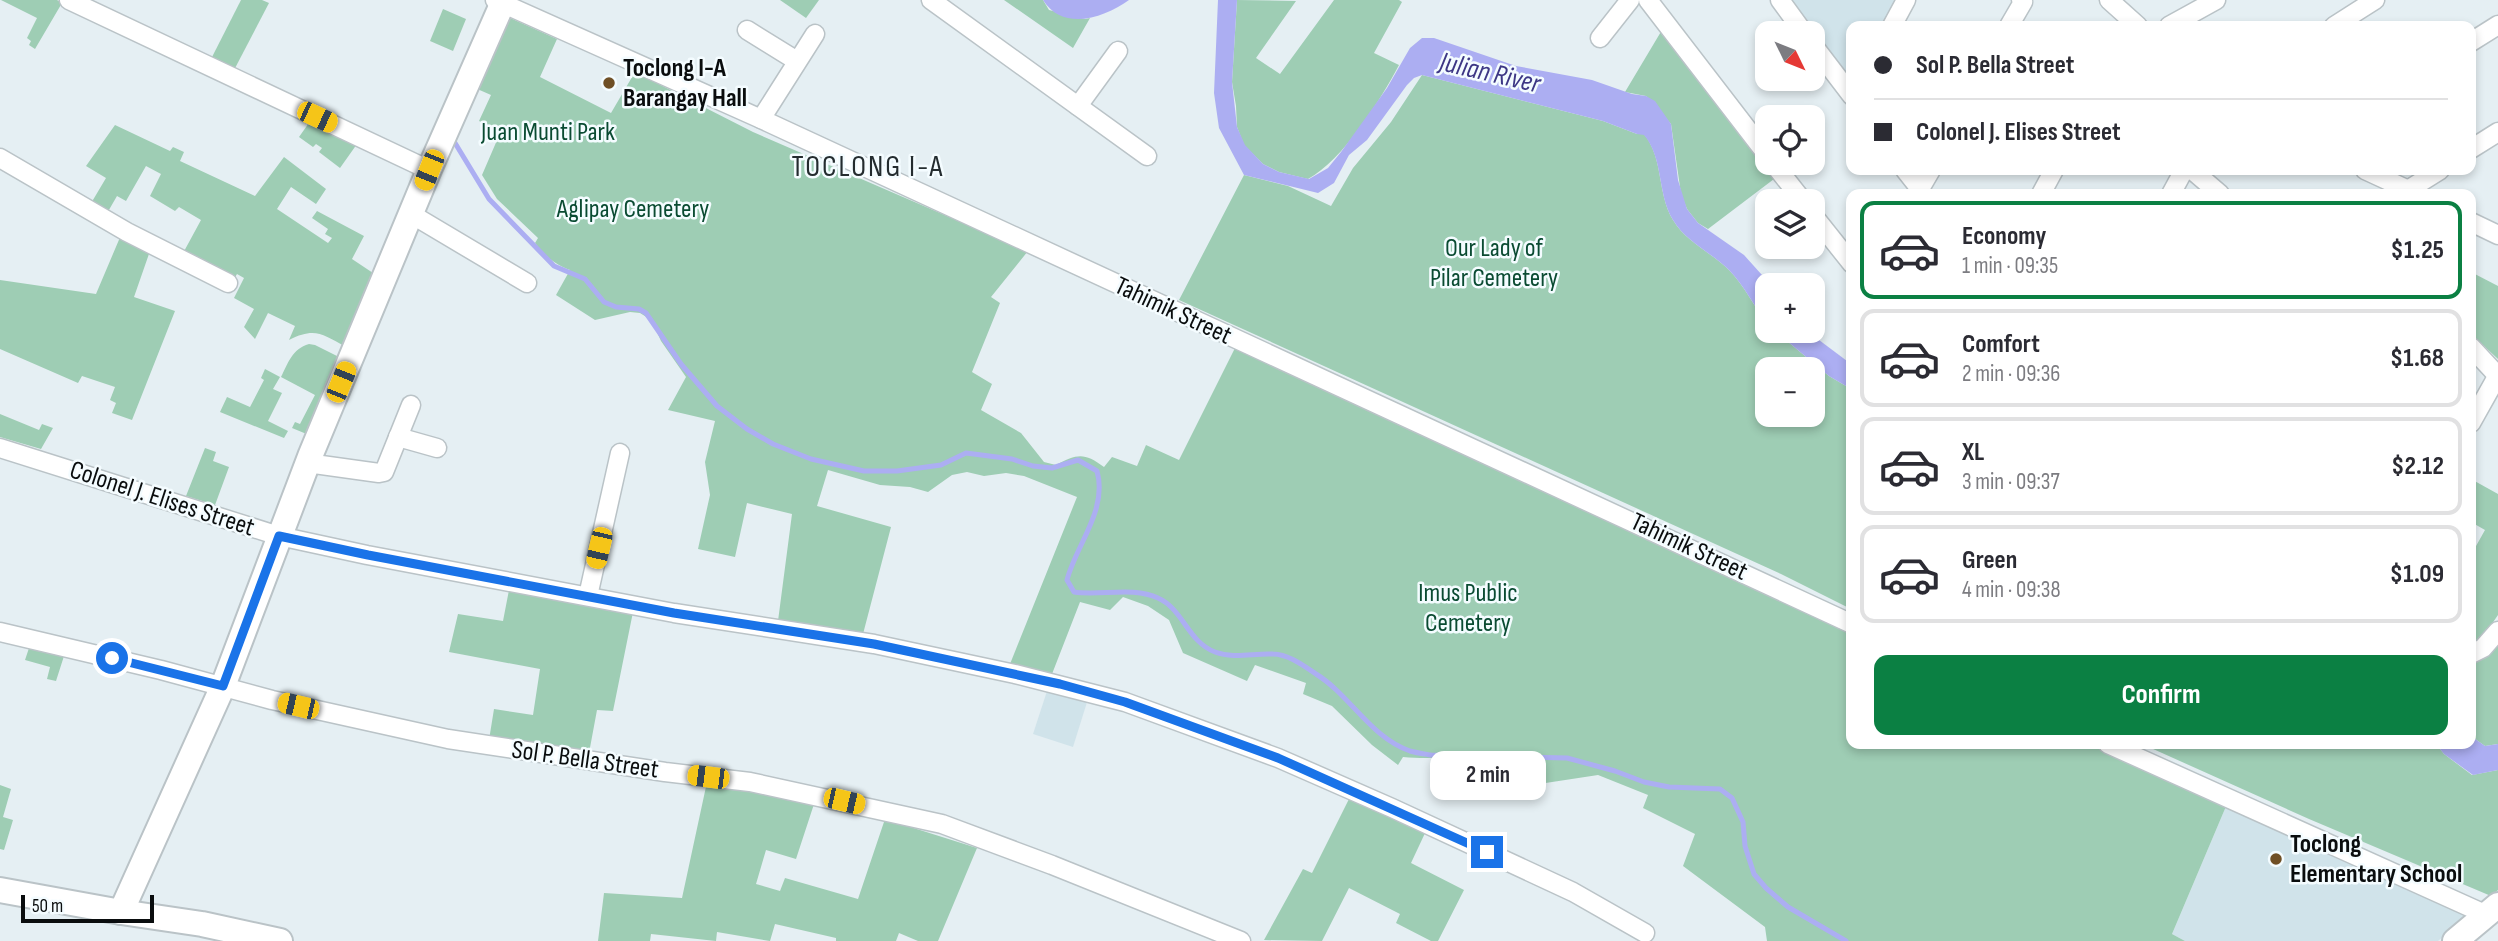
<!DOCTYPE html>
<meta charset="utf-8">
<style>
body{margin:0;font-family:"Sofia Sans Condensed",sans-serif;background:#f2f2f3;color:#2b2b33;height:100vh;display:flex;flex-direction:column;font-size:26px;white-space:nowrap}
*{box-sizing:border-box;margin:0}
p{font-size:23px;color:#7c7c81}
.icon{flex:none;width:38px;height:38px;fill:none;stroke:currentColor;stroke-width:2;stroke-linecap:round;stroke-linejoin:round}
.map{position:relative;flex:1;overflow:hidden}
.sheet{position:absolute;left:1846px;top:189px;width:630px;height:560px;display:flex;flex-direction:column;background:#fff;border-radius:14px;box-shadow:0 4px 10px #0003}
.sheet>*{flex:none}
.guide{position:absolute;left:1846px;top:21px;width:630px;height:154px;border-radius:14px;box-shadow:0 4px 10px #0003;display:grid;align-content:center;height:154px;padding:0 28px;background:#fff}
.needle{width:46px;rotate:133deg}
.fabs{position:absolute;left:1755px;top:21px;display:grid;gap:14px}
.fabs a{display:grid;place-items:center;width:70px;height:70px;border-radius:14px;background:#fff;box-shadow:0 4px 10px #0003;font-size:35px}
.scale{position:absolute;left:21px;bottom:18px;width:133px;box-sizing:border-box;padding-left:7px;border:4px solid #0a0d0e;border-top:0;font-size:19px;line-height:24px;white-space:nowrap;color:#0a0d0e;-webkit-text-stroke:5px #f4fcff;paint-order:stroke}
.end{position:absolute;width:32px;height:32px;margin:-16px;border:9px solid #1a73e8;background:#fff;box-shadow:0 0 0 4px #fff}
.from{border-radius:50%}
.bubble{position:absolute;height:49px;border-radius:14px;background:#fff;box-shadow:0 4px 10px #0003;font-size:23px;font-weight:700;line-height:49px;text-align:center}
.car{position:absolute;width:21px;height:42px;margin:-21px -10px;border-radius:9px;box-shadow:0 0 5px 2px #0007;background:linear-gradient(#f5c518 24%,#345 0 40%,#f5c518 0 76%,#345 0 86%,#f5c518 0)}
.guide b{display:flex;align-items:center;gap:24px;height:66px;font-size:26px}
.guide b+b{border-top:2px solid #e1e1e2}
.guide i{width:18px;height:18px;background:#2b2b33}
ul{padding:12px 0 0;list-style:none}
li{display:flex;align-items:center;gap:21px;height:98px;margin:0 14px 10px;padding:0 14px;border:4px solid #e1e1e2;border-radius:14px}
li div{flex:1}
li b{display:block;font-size:26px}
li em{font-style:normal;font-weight:700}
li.current{border-color:#0b8043}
li>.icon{width:63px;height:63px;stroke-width:1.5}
.cta{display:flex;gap:14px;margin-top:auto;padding:14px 28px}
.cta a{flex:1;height:80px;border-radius:14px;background:#0b8043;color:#fff;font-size:28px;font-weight:700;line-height:80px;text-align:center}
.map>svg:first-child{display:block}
.built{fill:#d0e3ea}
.green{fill:#9ecdb4;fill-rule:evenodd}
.water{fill:#acaef2}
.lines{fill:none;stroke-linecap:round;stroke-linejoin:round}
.stream{stroke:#acaef2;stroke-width:5}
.street-casing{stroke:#bac3c7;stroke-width:21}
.secondary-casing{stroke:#bac3c7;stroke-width:28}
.street{stroke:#fff;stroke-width:18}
.secondary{stroke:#fff;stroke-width:24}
.route{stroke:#1a73e8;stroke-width:9}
.poi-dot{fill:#6f4f25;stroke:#f4fcff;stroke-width:2.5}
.labels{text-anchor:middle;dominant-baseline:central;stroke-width:5;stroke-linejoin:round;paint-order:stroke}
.poi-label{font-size:26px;font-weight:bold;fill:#0a0d0e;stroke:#f4fcff;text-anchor:start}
.park-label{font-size:26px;fill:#0a4b32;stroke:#f4fcff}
.street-label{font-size:26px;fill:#0a0d0e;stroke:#f4fcff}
.water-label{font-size:28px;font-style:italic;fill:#3d3785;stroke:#f4fcff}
.quarter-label{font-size:30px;letter-spacing:2px;fill:#242c2f;stroke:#f4fcff}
</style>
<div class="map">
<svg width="2498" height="941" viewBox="0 0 2498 941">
<rect width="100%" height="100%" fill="#e5eff3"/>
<g class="built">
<path d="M1786,0H1898L1884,26H1852L1850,80L1846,78Z"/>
<path d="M1048,688L1088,699L1073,747L1033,734Z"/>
<path d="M2227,804L2469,914L2438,941H2185L2172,934Z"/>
</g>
<g class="green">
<path d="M1,0H57L62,3L35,49L29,45L31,41L27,38L37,18Z"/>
<path d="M241,0H262L269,3L233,72L210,61Z"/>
<path d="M780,0H819L806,18Z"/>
<path d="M1004,0H1043L1049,10L1085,19L1090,18L1073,48Z"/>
<path d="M1237,0L1296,1L1256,58L1280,74L1334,0H1399L1402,2L1374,53L1399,65C1380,101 1343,160 1308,179L1279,172L1263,164L1244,145L1237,127L1236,106L1232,82Z"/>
<path d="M443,9L466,19L453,51L430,41Z"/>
<path d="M508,17L557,39L540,77L611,113L635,72L753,132L1028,251L991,297L1000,303L972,372L992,384L981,410L1021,433L1044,462L1056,465C1077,454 1084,452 1104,467L1112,457L1137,466L1146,445L1179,460L1236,346L1851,628L1852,744H2101L2227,804L2172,934L2185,941H1767L1765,927L1683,866L1695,834L1643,808L1648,795L1598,775L1539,784C1532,779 1524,772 1516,768C1483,751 1440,761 1403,757L1398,765L1372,745L1332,706L1303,694L1306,683L1255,665L1247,681L1183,653L1169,620L1148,606L1123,597L1110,610L1080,602L1052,674L1010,664L1077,497L1024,476L1006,473L984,476L967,472L952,475L928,492L910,487L880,485L828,470L817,506L891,527L863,634L778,621L792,514L747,503L735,557L698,549L710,495L705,462L715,421L668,410L686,377L661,341L655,328L648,318L640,313L630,312L595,320L556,295L570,270C554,264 545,256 535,243L538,238L497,199L482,175L501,131L479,121L491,95L475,88Z"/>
<path d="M1662,30L1774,179L1708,229L1698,223L1687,209L1681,194L1671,124L1646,96L1625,92Z"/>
<path d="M1422,75L1603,121L1637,134H1644C1664,159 1657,194 1673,220C1686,242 1712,253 1729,270C1745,286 1753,306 1767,322L1768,331H1775L1829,376L1851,389V609L1781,574L1179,300L1244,175L1288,186L1331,206L1353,168L1391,122ZM1768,369H1813V415H1768Z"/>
<path d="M311,120L357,144L340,168L319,152L322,148L316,144L313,147L299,137Z"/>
<path d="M115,125L170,151L173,147L184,152L180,161L255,196L284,157L326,189L316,204L291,187L277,209L328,243L332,238L325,234L328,229L312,218L317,211L364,236L352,259L376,275L346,347C322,334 315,327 289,340L295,326L268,313L255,339L244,327L254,309L234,298L244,278L237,274L234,279L182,255L201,220L179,207L175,211L150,196L161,174L146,166L126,201L117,196L106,215L90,205L106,178L86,166Z"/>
<path d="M121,235L150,251L134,297L175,311L132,420L112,413L116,403L110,400L115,387L82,376L78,383L0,349V280L96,294Z"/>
<path d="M2471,272L2498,286V359L2471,334Z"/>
<path d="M309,344L315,345L341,358L309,435L292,428L295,422L300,424L315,395L281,377C288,363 292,349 309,344Z"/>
<path d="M265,369L280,377L273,389L282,393L268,421L288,431L284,438L220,412L227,397L250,407L264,380L261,378Z"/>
<path d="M0,414L39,430L42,424L53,428L41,449L0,437Z"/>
<path d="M205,448L216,452L213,461L229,467L215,505L186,496Z"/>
<path d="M2471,479L2498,494V615L2478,644L2471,646V555L2485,530L2471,522Z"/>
<path d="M509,590L633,612L613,711L597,710L589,753L489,740L494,709L533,715L540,669L449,652L458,614L503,621Z"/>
<path d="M2498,639V744L2485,746L2471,736V659Z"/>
<path d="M29,648L64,656L56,681L47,679L50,667L25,660Z"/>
<path d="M2142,744H2436L2444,754L2472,775L2498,770V890L2491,896L2309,819Z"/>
<path d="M707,782L815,801L796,859L766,850L756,884L780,891L785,878L858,899L885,819L977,848L938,941H918L899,933L896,941H836V938L775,924L770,941L717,932L716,941L651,934L650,941H598L604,893L682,898Z"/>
<path d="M0,785L11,789L3,817L13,820L4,850L0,849Z"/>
<path d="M1351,795L1426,831L1411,863L1464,890L1438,941H1431L1396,923L1400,914L1349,888L1322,941L1264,940L1303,869L1312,873Z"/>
</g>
<g class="water">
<path d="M1043,0H1129C1104,18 1063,32 1043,0Z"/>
<path d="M1218,0H1237L1232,82L1237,127L1245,145L1263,164L1279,172L1309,179L1328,168L1341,152L1387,88L1410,48L1422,38H1434L1516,66L1592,80L1632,94L1646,96L1655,101L1671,124L1678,180L1687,209L1698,223L1744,255L1771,285H1768L1767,322C1753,306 1745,286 1729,270C1712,253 1686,242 1673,220C1657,194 1664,159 1644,135L1637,134L1603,121L1422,75L1414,78L1407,85L1367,140L1349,155L1334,183L1318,193L1244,175L1219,128L1214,93Z"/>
<path d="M1775,331H1807L1851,364V389L1829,376Z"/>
<path d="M2471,736L2485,746L2498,744V770L2473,775L2444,754L2436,744H2471Z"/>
</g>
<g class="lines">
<path class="stream" d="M452,138L489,199L554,266L585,279L604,302L616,307L639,309L646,313L681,364L717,406L747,429L773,444L811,459L864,471H897L941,465L966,453L1012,459L1033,466L1052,468L1078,460L1097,471C1108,510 1076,545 1067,580L1074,592C1101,596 1133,586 1158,598C1183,609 1188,642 1215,652C1234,659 1253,653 1273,654C1288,654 1304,666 1316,674C1350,695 1371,738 1410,751C1417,753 1425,754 1431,755L1567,758L1615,771L1644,782L1669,787L1720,789L1732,798L1743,822L1745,846L1754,874L1766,888L1788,907L1846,941"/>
<defs>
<g id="street">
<path d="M69,0L429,170"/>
<path d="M495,0L761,119L1852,624"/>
<path d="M931,0L1147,156"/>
<path d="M1648,0L1768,156"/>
<path d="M1780,0L1804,33"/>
<path d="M2109,0L2138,26"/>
<path d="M1892,26L1906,0"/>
<path d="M2009,26L2023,2L2021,0"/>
<path d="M2169,26L2216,0"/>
<path d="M2334,26L2375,0"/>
<path d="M747,30L797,61"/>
<path d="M1600,38L1630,0"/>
<path d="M2471,42L2498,25"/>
<path d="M1813,45L1852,96"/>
<path d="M1078,106L1118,51"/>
<path d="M761,119L815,34"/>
<path d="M2471,149L2498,132"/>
<path d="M0,158L127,232L228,283"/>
<path d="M1773,163L1803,201"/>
<path d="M1905,170L1920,189"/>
<path d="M2192,170L2220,194"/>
<path d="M2365,170L2417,194"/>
<path d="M2408,190L2440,170"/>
<path d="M1917,194L1931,170"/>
<path d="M2041,194L2054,170"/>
<path d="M2171,194L2184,170"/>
<path d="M411,214L527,283"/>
<path d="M1813,215L1852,264"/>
<path d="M2471,222L2498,235"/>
<path d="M2471,347L2498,376"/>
<path d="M2471,423L2498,375"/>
<path d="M398,437L437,448"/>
<path d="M0,448L279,536L367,555L674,613L874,644L1015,674L1125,702L1278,758L1392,808L1573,892L1645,933"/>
<path d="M307,463L379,473L384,472L411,405"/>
<path d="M588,596L620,453"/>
<path d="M0,632L161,670L272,700L448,739L665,772L750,782L942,824L1052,865L1241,941"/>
<path d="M2471,654L2483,648L2498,631"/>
<path d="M2108,744L2487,915"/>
</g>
<g id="secondary">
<path d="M0,890L121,912L202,924L280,941"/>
<path d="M121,912L223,686L311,454L429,170L504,0"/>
<path d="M2455,941L2498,905"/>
</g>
</defs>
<use href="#street" class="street-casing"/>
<use href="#secondary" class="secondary-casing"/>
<use href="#street" class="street"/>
<use href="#secondary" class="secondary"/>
</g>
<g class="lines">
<path class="route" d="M112,658L223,686L279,536L368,555L674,613L874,644L1060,684L1125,702L1278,758L1487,852"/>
</g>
<g class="poi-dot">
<circle cx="609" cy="83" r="7"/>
<circle cx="2276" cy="859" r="7"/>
</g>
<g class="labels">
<g class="poi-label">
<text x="623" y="68">Toclong I-A<tspan x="623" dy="30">Barangay Hall</tspan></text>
<text x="2290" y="844">Toclong<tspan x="2290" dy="30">Elementary School</tspan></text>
</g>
<g class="park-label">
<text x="548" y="132">Juan Munti Park</text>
<text x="633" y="209">Aglipay Cemetery</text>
<text x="1494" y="248">Our Lady of<tspan x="1494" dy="30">Pilar Cemetery</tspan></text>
<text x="1468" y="593">Imus Public<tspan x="1468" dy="30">Cemetery</tspan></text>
</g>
<g class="street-label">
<text transform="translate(1173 311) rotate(25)">Tahimik Street</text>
<text transform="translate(162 499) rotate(18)">Colonel J. Elises Street</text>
<text transform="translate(1689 547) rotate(25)">Tahimik Street</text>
<text transform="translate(585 760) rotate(8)">Sol P. Bella Street</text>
</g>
<g class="water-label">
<text transform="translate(1490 73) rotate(13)">Julian River</text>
</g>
<g class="quarter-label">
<text x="868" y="167">TOCLONG I-A</text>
</g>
</g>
</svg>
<div class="fabs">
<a><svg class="needle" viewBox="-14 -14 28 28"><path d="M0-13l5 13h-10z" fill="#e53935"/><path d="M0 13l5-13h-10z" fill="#7c7c81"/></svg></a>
<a><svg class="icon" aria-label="locate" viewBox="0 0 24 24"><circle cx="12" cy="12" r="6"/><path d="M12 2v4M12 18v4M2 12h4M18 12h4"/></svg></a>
<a><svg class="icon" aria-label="layers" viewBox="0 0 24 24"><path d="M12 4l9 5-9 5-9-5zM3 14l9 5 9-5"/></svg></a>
<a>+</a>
<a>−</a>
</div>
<div class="scale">50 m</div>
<i class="end from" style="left:112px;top:658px"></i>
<i class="end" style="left:1487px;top:852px"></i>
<div class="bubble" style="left:1430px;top:751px;width:116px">2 min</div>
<i class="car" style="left:317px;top:117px;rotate:115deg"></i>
<i class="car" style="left:429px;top:170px;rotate:202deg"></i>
<i class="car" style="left:341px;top:382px;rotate:22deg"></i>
<i class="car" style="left:599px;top:548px;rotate:193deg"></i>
<i class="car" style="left:298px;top:706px;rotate:283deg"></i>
<i class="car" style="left:708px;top:777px;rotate:277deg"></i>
<i class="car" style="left:844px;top:801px;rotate:103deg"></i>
<div class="guide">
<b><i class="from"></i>Sol P. Bella Street</b>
<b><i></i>Colonel J. Elises Street</b>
</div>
<section class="sheet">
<ul>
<li class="current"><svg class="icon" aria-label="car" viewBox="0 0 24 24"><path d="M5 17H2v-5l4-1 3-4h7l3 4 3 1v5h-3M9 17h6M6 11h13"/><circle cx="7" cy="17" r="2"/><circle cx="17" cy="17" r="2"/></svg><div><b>Economy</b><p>1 min · 09:35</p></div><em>$1.25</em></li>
<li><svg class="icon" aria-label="car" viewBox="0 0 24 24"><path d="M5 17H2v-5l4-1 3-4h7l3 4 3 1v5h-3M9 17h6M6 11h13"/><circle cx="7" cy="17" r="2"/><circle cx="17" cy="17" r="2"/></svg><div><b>Comfort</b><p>2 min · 09:36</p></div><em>$1.68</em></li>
<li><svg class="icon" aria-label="car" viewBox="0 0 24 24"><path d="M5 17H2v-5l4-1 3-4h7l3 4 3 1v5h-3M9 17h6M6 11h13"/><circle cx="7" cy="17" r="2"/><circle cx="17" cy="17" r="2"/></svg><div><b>XL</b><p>3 min · 09:37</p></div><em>$2.12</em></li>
<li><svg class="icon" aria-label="car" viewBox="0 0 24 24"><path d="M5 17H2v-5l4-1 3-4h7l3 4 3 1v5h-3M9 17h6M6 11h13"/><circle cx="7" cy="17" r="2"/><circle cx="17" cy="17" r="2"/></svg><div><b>Green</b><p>4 min · 09:38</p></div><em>$1.09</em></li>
</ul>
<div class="cta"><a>Confirm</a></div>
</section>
</div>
